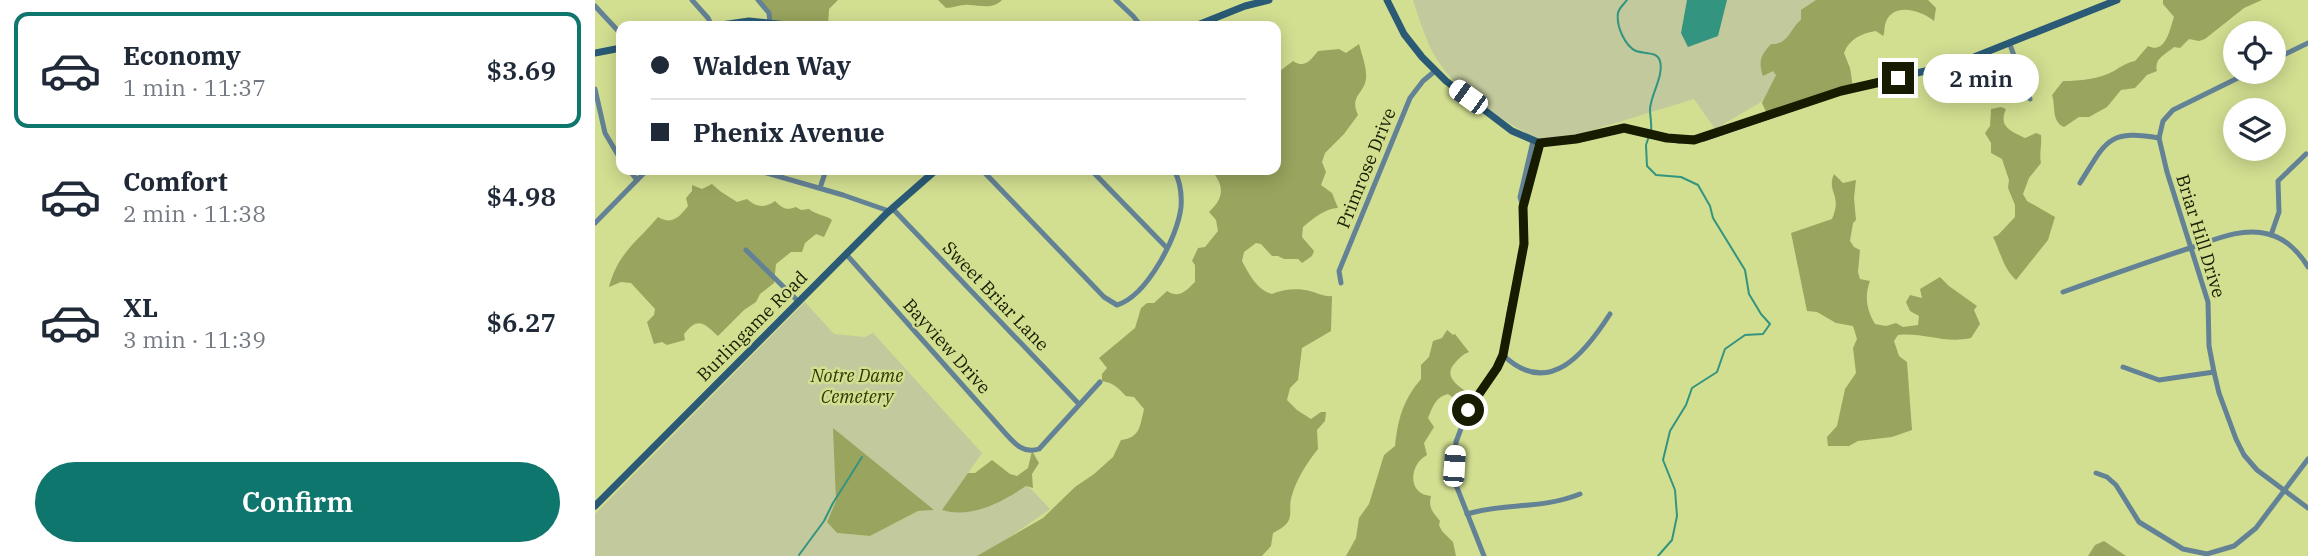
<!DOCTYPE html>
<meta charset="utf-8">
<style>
body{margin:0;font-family:"IBM Plex Serif",serif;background:#f6f6f7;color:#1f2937;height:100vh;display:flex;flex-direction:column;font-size:26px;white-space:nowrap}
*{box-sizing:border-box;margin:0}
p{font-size:23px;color:#747a83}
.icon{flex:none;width:38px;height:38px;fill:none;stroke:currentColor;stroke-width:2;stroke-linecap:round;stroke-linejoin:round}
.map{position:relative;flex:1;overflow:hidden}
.drawer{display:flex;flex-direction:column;background:#fff;width:595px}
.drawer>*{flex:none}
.guide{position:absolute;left:21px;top:21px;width:665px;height:154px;border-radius:14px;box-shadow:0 4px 18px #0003;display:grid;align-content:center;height:154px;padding:0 35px;background:#fff}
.buttons{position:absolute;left:1628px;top:21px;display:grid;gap:14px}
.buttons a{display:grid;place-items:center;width:63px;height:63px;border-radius:50%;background:#fff;box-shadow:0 4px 18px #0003;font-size:35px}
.end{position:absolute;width:32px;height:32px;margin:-16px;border:9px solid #171b00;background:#fff;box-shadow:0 0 0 4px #fff}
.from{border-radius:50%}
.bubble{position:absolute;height:49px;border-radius:24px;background:#fff;box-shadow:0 4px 18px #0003;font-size:23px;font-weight:600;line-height:49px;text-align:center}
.car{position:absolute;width:21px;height:42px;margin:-21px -10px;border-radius:9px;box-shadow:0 0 5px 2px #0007;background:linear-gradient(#fff 24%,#345 0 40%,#fff 0 76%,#345 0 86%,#fff 0)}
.guide b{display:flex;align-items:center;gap:24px;height:66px;font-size:26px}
.guide b+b{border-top:2px solid #e0e1e3}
.guide i{width:18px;height:18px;background:#1f2937}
ul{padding:12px 0 0;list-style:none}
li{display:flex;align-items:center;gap:21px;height:116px;margin:0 14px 10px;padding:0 21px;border:4px solid transparent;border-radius:14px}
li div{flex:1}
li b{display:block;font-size:26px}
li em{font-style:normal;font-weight:600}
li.active{border-color:#0f766e}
li>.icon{width:63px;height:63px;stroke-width:1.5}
.primary-button{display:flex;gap:14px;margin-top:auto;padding:14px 35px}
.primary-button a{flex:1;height:80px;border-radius:42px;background:#0f766e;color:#fff;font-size:28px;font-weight:600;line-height:80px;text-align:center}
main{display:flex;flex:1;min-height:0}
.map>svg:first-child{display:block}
.green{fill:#c1c99d;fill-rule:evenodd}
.forest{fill:#99a45e}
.water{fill:#339480}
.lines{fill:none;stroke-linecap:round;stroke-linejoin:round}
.stream{stroke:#339480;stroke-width:2}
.street{stroke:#648295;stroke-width:5}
.secondary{stroke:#2a5a75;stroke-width:7}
.route{stroke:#171b00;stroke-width:9}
.labels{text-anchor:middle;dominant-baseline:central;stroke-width:5;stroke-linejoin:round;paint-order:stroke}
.street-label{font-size:18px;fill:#171b00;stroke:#d2df91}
.park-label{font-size:18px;font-style:italic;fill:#313700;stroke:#d2df91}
</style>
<main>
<section class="drawer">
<ul>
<li class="active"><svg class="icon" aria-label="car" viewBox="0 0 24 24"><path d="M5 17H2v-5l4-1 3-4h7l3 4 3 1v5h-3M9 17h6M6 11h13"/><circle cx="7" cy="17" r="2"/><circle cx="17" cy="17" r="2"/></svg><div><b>Economy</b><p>1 min · 11:37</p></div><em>$3.69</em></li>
<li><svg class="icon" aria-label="car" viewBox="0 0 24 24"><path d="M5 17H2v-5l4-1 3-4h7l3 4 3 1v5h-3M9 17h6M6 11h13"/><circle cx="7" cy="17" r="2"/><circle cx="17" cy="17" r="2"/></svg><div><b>Comfort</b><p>2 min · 11:38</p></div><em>$4.98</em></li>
<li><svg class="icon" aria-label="car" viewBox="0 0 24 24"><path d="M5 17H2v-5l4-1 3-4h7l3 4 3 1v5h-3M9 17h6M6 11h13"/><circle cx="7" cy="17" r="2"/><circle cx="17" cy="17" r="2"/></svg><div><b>XL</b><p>3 min · 11:39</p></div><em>$6.27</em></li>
</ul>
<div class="primary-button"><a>Confirm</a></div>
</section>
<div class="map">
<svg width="1713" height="556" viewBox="0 0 1713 556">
<rect width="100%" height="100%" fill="#d2df91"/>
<g class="green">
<path d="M818,0H1239L1204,80L1120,129L1099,99L952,144C907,120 858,94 835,47C828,32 823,15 818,0Z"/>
<path d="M210,302L239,334L270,337L278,333L387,453L348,509L409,500L431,486L436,489L455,509L388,556H0V514ZM241,501L339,510L323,511L275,536L242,533L232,522Z"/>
</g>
<g class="forest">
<path d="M162,0H243L234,9L233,26H202L177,23L174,12Z"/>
<path d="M343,0H407C397,10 386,5 374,5C367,4 359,8 351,8Z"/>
<path d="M1221,0H1333L1341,8L1339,21C1326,10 1296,1 1290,25C1289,29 1290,33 1288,36L1281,31C1267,33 1254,39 1249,53L1255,68L1258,87L1173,116L1167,103L1181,75L1178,71L1168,76C1163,61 1166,55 1176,44C1194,45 1195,28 1206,20V10Z"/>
<path d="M1568,0H1667L1649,8L1610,39L1604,41L1594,39L1585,48L1579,47C1570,55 1559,58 1562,71L1552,75L1540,88L1526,90L1512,107L1494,117H1484L1469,127C1456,121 1461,107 1457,95L1468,81C1485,81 1504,79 1519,71C1527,66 1531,63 1540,61L1553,46C1571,55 1575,28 1579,17L1568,4Z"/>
<path d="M764,44C767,55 772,68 771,79C769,94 754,96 763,115L749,134L730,153L727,162L731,172L726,185L737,193L743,208C731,208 717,219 708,227L707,237L719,251L717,256L707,263L703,259H689L683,256H677L666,244L661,243L649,252L647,261C654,274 662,290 677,294C688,289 703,288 715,291C723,293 729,297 737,296L736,331L707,348L703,380L695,388L692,400L702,410L716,419L726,412H731L730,421L722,430L723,449C713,461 703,477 698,492C690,512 705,520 678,533L676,546L667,556H382L448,518L480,487L499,474L518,457L526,440C545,438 545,426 549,409L539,397L531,396C523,388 519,383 507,381V374L512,368L504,358L540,328L546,308L552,303H559L572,291C584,299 591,291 600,282V265L597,261L603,248L610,247L623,231L621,220L614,212C629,198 630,186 616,170H681V74L698,61C709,69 716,60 723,51L744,49L751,53Z"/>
<path d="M1377,57L1386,87L1382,93L1367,90L1357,65Z"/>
<path d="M1406,107L1411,109C1403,127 1416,131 1430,138L1441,133L1446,135C1447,145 1444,154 1446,163L1434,178L1428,194L1432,201L1460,217L1453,240L1421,280C1408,268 1406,253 1398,237L1403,235L1420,217V205L1413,188L1414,180L1407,159L1396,153V143L1390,133L1395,126L1396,109Z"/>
<path d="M1239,174L1248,183L1261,180L1259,198L1261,220L1258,223L1255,241L1259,247L1265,250L1263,272L1265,279L1275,281C1269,297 1272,310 1280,324L1291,326L1301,323L1308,327L1323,325L1324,316L1315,311L1311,302L1315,295L1327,298L1325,289L1345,277L1354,286L1382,306L1379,310L1385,324L1376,338C1350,344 1328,332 1303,335L1299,341L1304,356L1312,362L1317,430L1297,437L1263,441L1254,446H1233L1232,437L1242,426L1250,389L1261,373L1258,348L1262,339L1258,326L1241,323L1222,312L1212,311L1196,233L1237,219C1248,194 1231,193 1239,174Z"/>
<path d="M117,184C125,192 133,196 142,202L152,199C161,207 169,209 180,201C187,208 191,211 201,207L206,210L214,209C221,215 231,215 237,220L229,237L221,234L210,243L207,252H196L181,264L179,283L165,294L161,302L149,310L123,336C109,323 103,316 89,334L90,340L72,345L67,342L59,344L52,322L59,315L60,309L36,283L26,282L14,287C23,253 41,243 63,217C76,225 84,218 93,206L91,198L97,191V185L107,189Z"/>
<path d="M852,330L858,335L860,334L874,352C868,354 864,358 860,363C845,379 870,390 881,398L873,408L853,394C840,397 838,407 833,418L839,427L829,443L832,455C814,464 812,495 836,496C833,508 838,512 845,521L844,525L847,531L858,542L861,556H751L761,538L764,518L774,504L789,455L800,446C803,419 808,400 826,379V365L834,357L838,341L847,338Z"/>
<path d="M238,428L339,510L323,511L275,536L242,533L232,522L241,501Z"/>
<path d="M437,451L444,463L437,474L438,488L431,486C407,502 376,519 347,510L373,473H380L397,460L415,474L422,476L433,468Z"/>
<path d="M1509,541L1531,556H1493L1500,545Z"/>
</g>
<path class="water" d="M1092,0H1132L1123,36L1093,47L1086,33Z"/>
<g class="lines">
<g class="stream">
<path d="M1032,0C1029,4 1024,8 1023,13C1021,26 1030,46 1041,51C1049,54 1062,51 1065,61C1069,76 1056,94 1055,109C1055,117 1057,124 1056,131"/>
<path d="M1054,136L1051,145L1052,166L1061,175L1086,177L1103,185L1115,206L1118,218L1150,270L1154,294L1166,314L1175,324L1168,334L1150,335L1130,349L1122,372L1097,388L1091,405L1075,431L1068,460L1080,490L1082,516L1077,540L1063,556"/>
<path d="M204,555L229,521L238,503L267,457"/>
</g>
<g class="street">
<path d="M97,0L113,18L117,26"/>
<path d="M163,0L174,13L175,23"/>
<path d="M521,0L538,16L546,26"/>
<path d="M0,6L26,34"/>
<path d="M1414,42L1435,99"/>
<path d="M1678,60L1713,43"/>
<path d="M1655,72L1578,110L1568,121L1564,138L1572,172L1613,302L1614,346L1619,372L1624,393L1641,439L1649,455L1662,470L1713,508"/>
<path d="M0,89L10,133L26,160"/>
<path d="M938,141L925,197L928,207L945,143"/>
<path d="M34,170L42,180"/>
<path d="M161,170L248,195L294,211"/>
<path d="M387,170L509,297L522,305C552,296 583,236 586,207C587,194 585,181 579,170"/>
<path d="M496,170L571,247"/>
<path d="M1485,183C1511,142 1512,129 1564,138"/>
<path d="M225,188L231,170"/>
<path d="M297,208L484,404"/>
<path d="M0,223L52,170"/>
<path d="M1676,235L1684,212L1683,181L1711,154"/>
<path d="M151,250L204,302"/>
<path d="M251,254L411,434C420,444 429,454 444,449L505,382"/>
<path d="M746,283L744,271L815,98L828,81L840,71"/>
<path d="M1468,292C1510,277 1552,262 1595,248C1619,240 1646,227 1673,234C1690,238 1704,252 1713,267"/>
<path d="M908,355C954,399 990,353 1015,314"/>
<path d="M1528,367L1564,380L1619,372"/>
<path d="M1501,473L1512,477L1521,485L1544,522L1588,549L1612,554L1639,546L1661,528L1713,459"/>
<path d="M872,514C911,502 945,510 985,494"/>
<path d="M889,556L861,485L859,472L861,442L873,410L902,368L908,355L914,313L929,244L928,207"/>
</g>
<g class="secondary">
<path d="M792,0L809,34L827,57L851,81L917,131L945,143L984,139L1029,128L1084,140L1109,138L1246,91L1364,63L1522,0"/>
<path d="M119,26L154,21L202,26"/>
<path d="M600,26L650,6L674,0"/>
<path d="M0,53L26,48"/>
<path d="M0,506L292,213L341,170"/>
</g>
</g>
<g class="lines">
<path class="route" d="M873,410L902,368L908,355L929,244L928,207L945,143L981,139L1029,128L1072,138L1099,140L1246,91L1303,78"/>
</g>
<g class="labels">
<g class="street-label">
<text transform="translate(771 168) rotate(-68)">Primrose Drive</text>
<text transform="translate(1606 236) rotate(73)">Briar Hill Drive</text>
<text transform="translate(401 296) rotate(46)">Sweet Briar Lane</text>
<text transform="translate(157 326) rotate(-45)">Burlingame Road</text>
<text transform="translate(352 346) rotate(48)">Bayview Drive</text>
</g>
<g class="park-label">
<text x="262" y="375">Notre Dame<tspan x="262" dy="21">Cemetery</tspan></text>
</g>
</g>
</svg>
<div class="buttons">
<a><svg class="icon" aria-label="locate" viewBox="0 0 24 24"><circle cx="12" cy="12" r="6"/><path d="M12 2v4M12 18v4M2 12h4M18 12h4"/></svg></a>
<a><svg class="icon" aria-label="layers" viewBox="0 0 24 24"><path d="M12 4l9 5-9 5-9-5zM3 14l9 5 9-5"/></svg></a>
</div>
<i class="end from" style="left:873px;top:410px"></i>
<i class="end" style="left:1303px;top:78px"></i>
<div class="bubble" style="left:1328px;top:54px;width:116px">2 min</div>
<i class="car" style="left:873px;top:97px;rotate:306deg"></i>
<i class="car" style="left:859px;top:466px;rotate:4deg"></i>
<div class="guide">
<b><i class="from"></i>Walden Way</b>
<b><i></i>Phenix Avenue</b>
</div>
</div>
</main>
